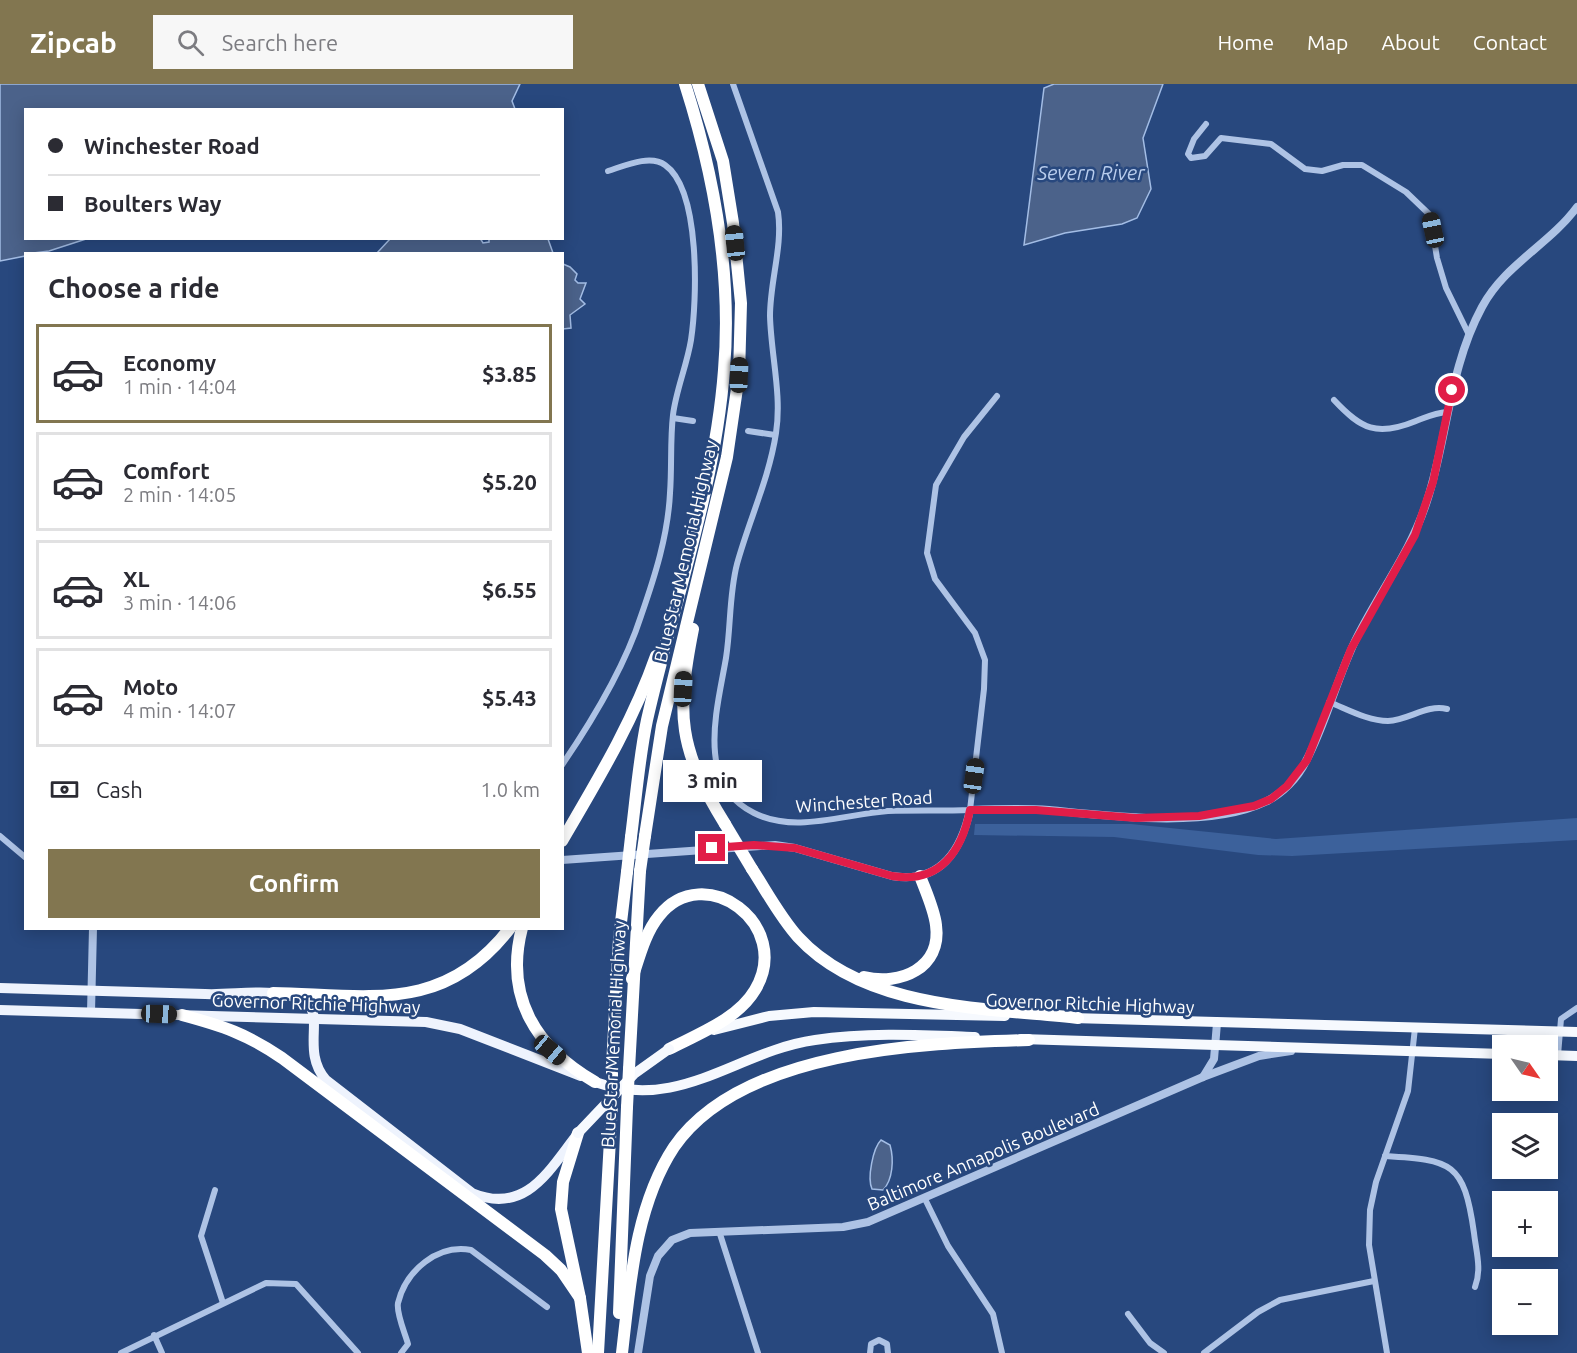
<!DOCTYPE html>
<meta charset="utf-8">
<style>
body{margin:0;font-family:Ubuntu,sans-serif;background:#f7f7f7;color:#2b2b33;height:100vh;display:flex;flex-direction:column;font-size:22px;white-space:nowrap}
*{box-sizing:border-box;margin:0}
p{font-size:20px;color:#7c7c81}
.icon{flex:none;width:33px;height:33px;fill:none;stroke:currentColor;stroke-width:2;stroke-linecap:round;stroke-linejoin:round}
.map{position:relative;flex:1;overflow:hidden}
.drawer{position:absolute;left:24px;top:168px;width:540px;height:678px;display:flex;flex-direction:column;background:#fff;border-radius:0px;box-shadow:0 3px 15px #0003}
.drawer>*{flex:none}
.guide{position:absolute;left:24px;top:24px;width:540px;height:132px;border-radius:0px;box-shadow:0 3px 15px #0003;display:grid;align-content:center;height:132px;padding:0 24px;background:#fff}
.needle{width:39px;rotate:124deg}
.controls{position:absolute;left:1492px;top:951px;display:grid;gap:12px}
.controls a{display:grid;place-items:center;width:66px;height:66px;border-radius:0px;background:#fff;box-shadow:0 3px 15px #0003;font-size:30px}
.end{position:absolute;width:27px;height:27px;margin:-14px;border:8px solid #e11d48;background:#fff;box-shadow:0 0 0 3px #fff}
.from{border-radius:50%}
.bubble{position:absolute;height:42px;border-radius:0px;background:#fff;box-shadow:0 3px 15px #0003;font-size:20px;font-weight:600;line-height:42px;text-align:center}
.car{position:absolute;width:18px;height:36px;margin:-18px -9px;border-radius:8px;box-shadow:0 0 4px 2px #0007;background:linear-gradient(#222 24%,#8ab4d8 0 40%,#222 0 76%,#8ab4d8 0 86%,#222 0)}
.guide b{display:flex;align-items:center;gap:21px;height:57px;font-size:22px}
.guide b+b{border-top:2px solid #e1e1e2}
.guide i{width:15px;height:15px;background:#2b2b33}
ul{padding:0;list-style:none}
li{display:flex;align-items:center;gap:18px;height:99px;margin:0 12px 9px;padding:0 12px;border:3px solid #e1e1e2;border-radius:0px}
li div{flex:1}
li b{display:block;font-size:22px}
li em{font-style:normal;font-weight:600}
li.active{border-color:#827650}
li>.icon{width:54px;height:54px;stroke-width:1.5}
h2{padding:0 24px;font-size:27px;line-height:72px}
.pay{display:flex;align-items:center;gap:15px;height:66px;padding:0 24px;font-size:22px}
.pay p{margin-inline-start:auto}
.cta{display:flex;gap:12px;margin-top:auto;padding:12px 24px}
.cta a{flex:1;height:69px;border-radius:0px;background:#827650;color:#fff;font-size:24px;font-weight:600;line-height:69px;text-align:center}
header{display:flex;align-items:center;gap:36px;box-sizing:border-box;height:84px;padding:0 30px;background:#827650;color:#fff}
header strong{font-size:28px}
nav{display:flex;gap:33px;margin-inline-start:auto;font-size:21px}
.search{width:420px;height:54px;background:#f7f7f7;display:flex;align-items:center;gap:15px;box-sizing:border-box;padding:0 21px;border-radius:0px;color:#7c7c81;font-size:22px}
.map>svg:first-child{display:block}
.green{fill:#3c619b}
.water{fill:#4b628a;stroke:#a3bde5;stroke-width:1.5}
.lines{fill:none;stroke-linecap:round;stroke-linejoin:round}
.minor{stroke:#aec3e5;stroke-width:6}
.tertiary{stroke:#aec3e5;stroke-width:8}
.primary{stroke:#eef3fd;stroke-width:10}
.trunk{stroke:#f6f9fe;stroke-width:10}
.motorway{stroke:#fff;stroke-width:12}
.trunk-bridge{stroke:#f6f9fe;stroke-width:10}
.motorway-bridge{stroke:#fff;stroke-width:12}
.route{stroke:#e11d48;stroke-width:8}
.labels{text-anchor:middle;dominant-baseline:central;stroke-width:5;stroke-linejoin:round;paint-order:stroke}
.street-label{font-size:18px;fill:#fff;stroke:#28487e}
.water-label{font-size:20px;font-style:italic;fill:#b9cded;stroke:#28487e}
</style>
<header>
<strong>Zipcab</strong>
<div class="search"><svg class="icon" aria-label="search" viewBox="0 0 24 24"><circle cx="10" cy="10" r="6"/><path d="M15 15l6 6"/></svg>Search here</div>
<nav><a>Home</a><a>Map</a><a>About</a><a>Contact</a></nav>
</header>
<div class="map">
<svg width="1577" height="1269" viewBox="0 0 1577 1269">
<rect width="100%" height="100%" fill="#28487e"/>
<path class="green" d="M1577,734V756L1292,772L1258,771L1114,753L974,751L975,740H1131L1276,755Z"/>
<g class="water">
<path d="M0,0H520L512,17L515,25L26,26V154L86,155L49,167L26,170L25,172L0,177Z"/>
<path d="M1054,0H1163L1143,54L1151,105L1137,134L1122,140L1065,149L1024,161L1044,4Z"/>
<path d="M390,155L480,154L483,159L489,158V155H548L553,169H377Z"/>
<path d="M563,180L570,183L577,190L575,196L578,199H586L580,215L585,220L570,231L571,244L563,245Z"/>
<path d="M881,1056L890,1061C894,1075 893,1096 883,1106L872,1105C867,1094 873,1064 881,1056Z"/>
</g>
<g class="lines">
<g class="minor">
<path d="M733,0L778,128C783,162 770,197 770,232C771,271 782,311 776,349C769,395 749,436 737,480C729,511 731,542 726,574C717,626 695,700 754,729C795,750 845,730 888,727C915,726 943,727 970,726L984,605L985,576L975,549L935,495L927,469L936,401L964,353L997,312"/>
<path d="M1206,40L1194,55L1188,70L1191,74L1205,72L1221,54L1271,60L1305,85L1322,87L1343,81H1362L1406,108L1430,131L1437,174L1446,204L1469,251"/>
<path d="M1334,316C1361,345 1377,353 1416,337C1427,333 1434,329 1447,328"/>
<path d="M673,334L693,337"/>
<path d="M748,347L775,351"/>
<path d="M1329,618C1347,625 1368,637 1388,637C1409,636 1427,620 1447,625"/>
<path d="M562,681C592,637 625,582 641,532C655,492 668,451 670,409C672,383 670,357 673,331C676,306 687,281 691,256C697,217 701,106 665,81C650,70 624,82 608,87"/>
<path d="M0,752L26,774"/>
<path d="M1558,971L1561,935L1577,924"/>
<path d="M1385,1072C1452,1076 1464,1078 1474,1149C1476,1167 1482,1185 1475,1203"/>
<path d="M215,1106L201,1152L223,1219"/>
<path d="M925,1115L948,1162L993,1230L1002,1269"/>
<path d="M719,1147L758,1269"/>
<path d="M1128,1230L1150,1259L1164,1269"/>
<path d="M154,1251L162,1269"/>
<path d="M121,1269L266,1199L296,1200L358,1269"/>
<path d="M401,1269L408,1260C405,1249 396,1229 398,1219C406,1186 438,1160 471,1166L547,1223"/>
<path d="M870,1269L871,1260L879,1256L887,1260L888,1269"/>
<path d="M1204,1269L1258,1228L1280,1216L1374,1197"/>
<path d="M1387,1269L1369,1161L1370,1126L1376,1098L1408,1007L1415,944"/>
</g>
<g class="tertiary">
<path d="M562,776L775,761L795,764L892,792C940,800 961,767 970,726C996,725 1023,724 1049,726C1108,732 1210,745 1265,718C1282,710 1298,694 1306,677C1327,638 1337,593 1357,553C1380,507 1411,467 1427,417C1448,352 1449,284 1482,223C1505,180 1549,161 1577,123"/>
<path d="M91,928L93,844"/>
<path d="M1203,993L1214,975L1217,939"/>
<path d="M638,1269L650,1192L658,1172L672,1156L690,1149L843,1143L868,1138L1203,993L1259,972L1291,967"/>
</g>
<g class="primary">
<path d="M0,904C68,906 137,908 205,910C227,911 251,907 273,909C283,910 300,913 308,920C323,934 302,969 326,996L472,1109C525,1131 548,1088 576,1052"/>
<path d="M0,926L426,938L460,945L581,992"/>
</g>
<g class="trunk">
<path d="M1072,934L1577,948"/>
<path d="M714,946L769,932L814,928L1005,932"/>
<path d="M1021,955L1503,970"/>
<path d="M1548,971L1577,972"/>
<path d="M595,998C681,1028 737,967 815,956C868,948 922,951 975,953"/>
</g>
<g class="motorway">
<path d="M693,545C676,631 678,664 725,740"/>
<path d="M645,752L662,642L727,373L739,291L741,219L733,139L723,77L698,0"/>
<path d="M631,753C636,714 639,674 647,636C673,520 715,405 724,286C732,190 714,91 685,0"/>
<path d="M562,757C597,697 633,638 656,572"/>
<path d="M752,785C767,808 780,833 798,853C865,926 987,924 1078,934"/>
<path d="M522,844C504,913 536,964 595,998"/>
<path d="M864,893C900,902 942,884 936,841C934,825 926,808 920,792"/>
<path d="M632,895C639,874 645,849 659,832C704,775 794,841 755,906C738,935 698,950 669,965"/>
<path d="M273,909C369,911 444,930 510,844"/>
<path d="M182,931C223,942 247,950 282,974L545,1171L561,1186L580,1214"/>
<path d="M612,982L619,855L627,788"/>
<path d="M629,985L640,787"/>
<path d="M578,1049L563,1098L561,1125L580,1214L588,1269"/>
<path d="M619,1229L627,1023"/>
<path d="M598,1269L612,1020"/>
<path d="M622,1269C630,1201 635,1122 674,1063C741,966 922,959 1029,956"/>
</g>
<path class="trunk-bridge" d="M578,1049L634,990L669,965"/>
<g class="motorway-bridge">
<path d="M725,740L752,785"/>
<path d="M640,787L645,752"/>
<path d="M627,788L631,753"/>
<path d="M612,1020V982"/>
<path d="M627,1023L629,985"/>
</g>
</g>
<g class="lines">
<path class="route" d="M712,764L754,761L795,764L892,792C940,800 962,767 970,726H1036L1136,734L1199,732L1254,722L1271,715L1287,702L1307,676L1351,565L1415,451L1433,398L1452,306"/>
</g>
<g class="labels">
<g class="street-label">
<text transform="translate(685 467) rotate(-77)">Blue Star Memorial Highway</text>
<text transform="translate(864 717) rotate(-4)">Winchester Road</text>
<text transform="translate(316 919) rotate(2)">Governor Ritchie Highway</text>
<text transform="translate(1090 919) rotate(2)">Governor Ritchie Highway</text>
<text transform="translate(613 950) rotate(-87)">Blue Star Memorial Highway</text>
<text transform="translate(983 1072) rotate(-23)">Baltimore Annapolis Boulevard</text>
</g>
<g class="water-label">
<text x="1091" y="88">Severn River</text>
</g>
</g>
</svg>
<div class="controls">
<a><svg class="needle" viewBox="-14 -14 28 28"><path d="M0-13l5 13h-10z" fill="#e53935"/><path d="M0 13l5-13h-10z" fill="#7c7c81"/></svg></a>
<a><svg class="icon" aria-label="layers" viewBox="0 0 24 24"><path d="M12 4l9 5-9 5-9-5zM3 14l9 5 9-5"/></svg></a>
<a>+</a>
<a>−</a>
</div>
<i class="end from" style="left:1452px;top:306px"></i>
<i class="end" style="left:712px;top:764px"></i>
<div class="bubble" style="left:663px;top:676px;width:99px">3 min</div>
<i class="car" style="left:1433px;top:146px;rotate:348deg"></i>
<i class="car" style="left:735px;top:159px;rotate:354deg"></i>
<i class="car" style="left:739px;top:291px;rotate:2deg"></i>
<i class="car" style="left:683px;top:605px;rotate:3deg"></i>
<i class="car" style="left:974px;top:692px;rotate:8deg"></i>
<i class="car" style="left:159px;top:930px;rotate:92deg"></i>
<i class="car" style="left:550px;top:966px;rotate:130deg"></i>
<div class="guide">
<b><i class="from"></i>Winchester Road</b>
<b><i></i>Boulters Way</b>
</div>
<section class="drawer">
<h2>Choose a ride</h2>
<ul>
<li class="active"><svg class="icon" aria-label="car" viewBox="0 0 24 24"><path d="M5 17H2v-5l4-1 3-4h7l3 4 3 1v5h-3M9 17h6M6 11h13"/><circle cx="7" cy="17" r="2"/><circle cx="17" cy="17" r="2"/></svg><div><b>Economy</b><p>1 min · 14:04</p></div><em>$3.85</em></li>
<li><svg class="icon" aria-label="car" viewBox="0 0 24 24"><path d="M5 17H2v-5l4-1 3-4h7l3 4 3 1v5h-3M9 17h6M6 11h13"/><circle cx="7" cy="17" r="2"/><circle cx="17" cy="17" r="2"/></svg><div><b>Comfort</b><p>2 min · 14:05</p></div><em>$5.20</em></li>
<li><svg class="icon" aria-label="car" viewBox="0 0 24 24"><path d="M5 17H2v-5l4-1 3-4h7l3 4 3 1v5h-3M9 17h6M6 11h13"/><circle cx="7" cy="17" r="2"/><circle cx="17" cy="17" r="2"/></svg><div><b>XL</b><p>3 min · 14:06</p></div><em>$6.55</em></li>
<li><svg class="icon" aria-label="car" viewBox="0 0 24 24"><path d="M5 17H2v-5l4-1 3-4h7l3 4 3 1v5h-3M9 17h6M6 11h13"/><circle cx="7" cy="17" r="2"/><circle cx="17" cy="17" r="2"/></svg><div><b>Moto</b><p>4 min · 14:07</p></div><em>$5.43</em></li>
</ul>
<div class="pay"><svg class="icon" aria-label="cash" viewBox="0 0 24 24"><path d="M3 7h18v10H3z"/><circle cx="12" cy="12" r="2"/></svg>Cash<p>1.0 km</p></div>
<div class="cta"><a>Confirm</a></div>
</section>
</div>
